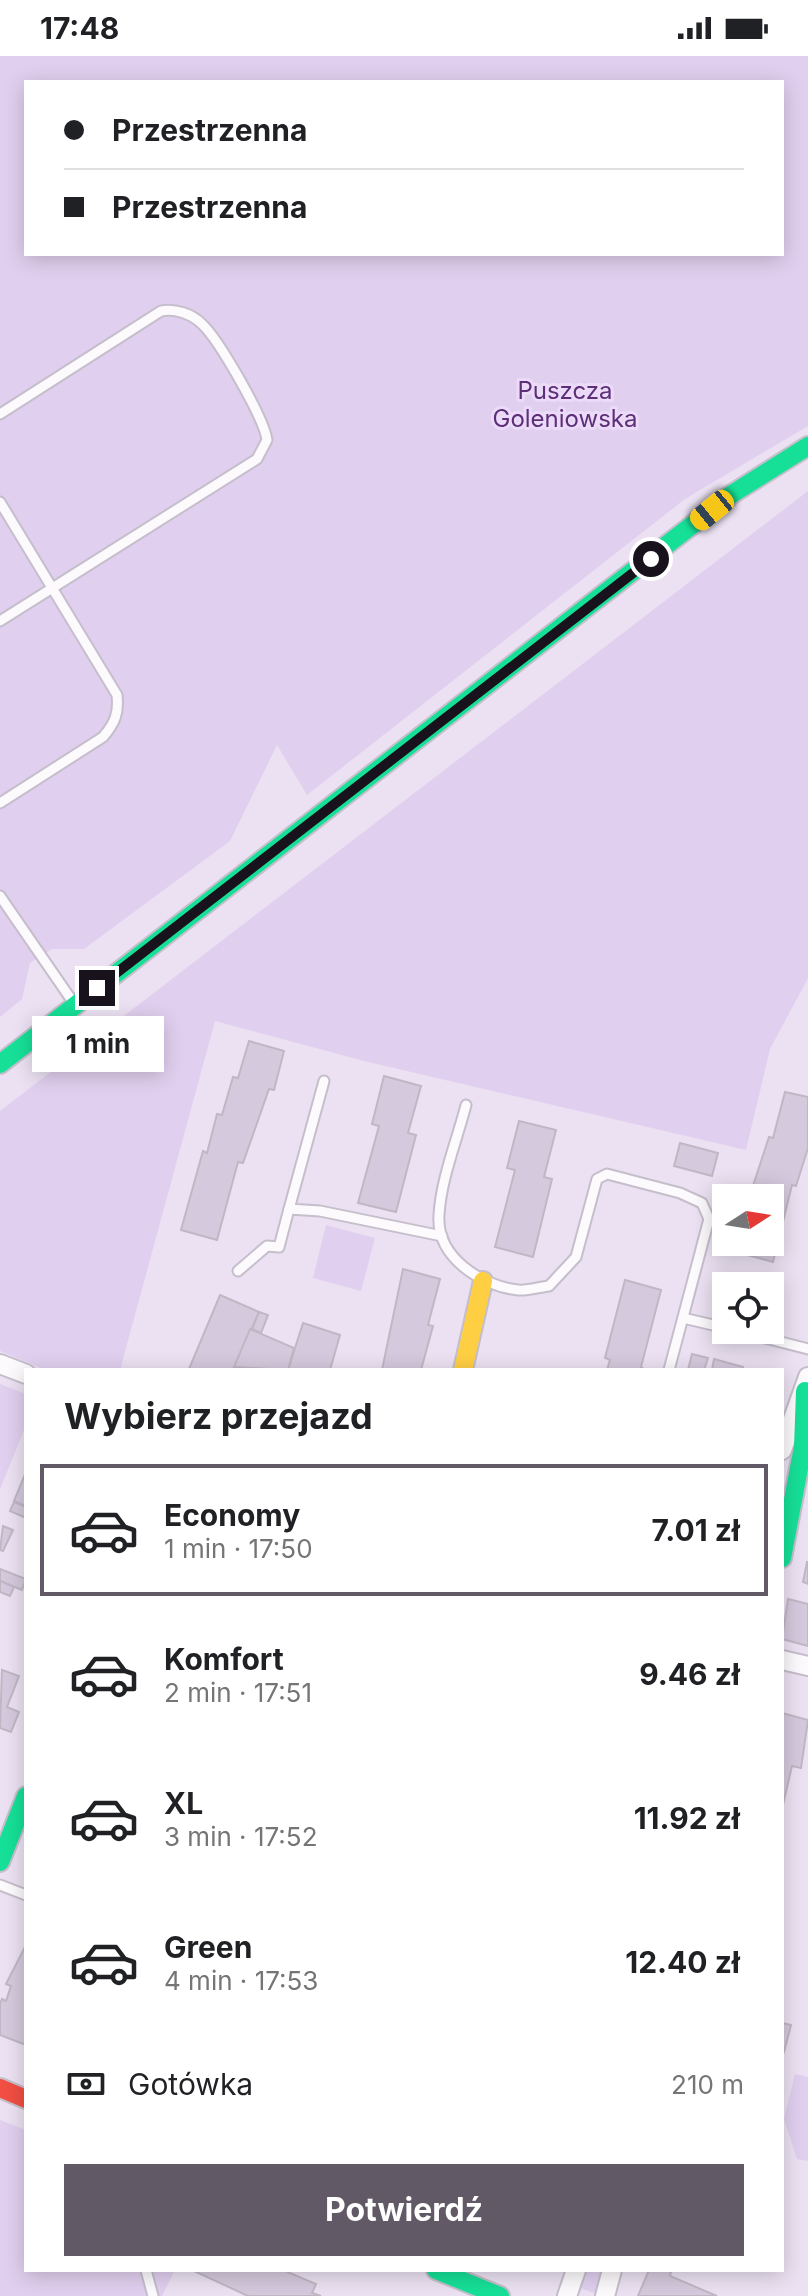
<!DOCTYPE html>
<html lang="pl">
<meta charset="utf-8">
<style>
body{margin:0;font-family:Inter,sans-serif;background:#f6f6f6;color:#202124;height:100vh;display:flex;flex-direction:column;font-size:30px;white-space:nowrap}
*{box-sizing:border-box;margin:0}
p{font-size:26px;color:#757577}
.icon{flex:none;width:44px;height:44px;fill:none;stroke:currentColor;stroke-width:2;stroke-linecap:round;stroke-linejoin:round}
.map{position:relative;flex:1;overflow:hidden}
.drawer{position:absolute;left:24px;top:1312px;width:760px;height:904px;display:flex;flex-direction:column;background:#fff;border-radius:0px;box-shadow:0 4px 20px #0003}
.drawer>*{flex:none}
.banner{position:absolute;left:24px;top:24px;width:760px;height:176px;border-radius:0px;box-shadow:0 4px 20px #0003;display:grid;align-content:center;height:176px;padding:0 40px;background:#fff}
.needle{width:52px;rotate:78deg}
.tools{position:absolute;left:712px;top:1128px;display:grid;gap:16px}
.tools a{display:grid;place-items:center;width:72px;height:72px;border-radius:0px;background:#fff;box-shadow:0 4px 20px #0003;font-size:40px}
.end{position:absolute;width:36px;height:36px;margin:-18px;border:10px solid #17121b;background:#fff;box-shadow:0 0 0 4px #fff}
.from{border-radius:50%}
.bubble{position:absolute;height:56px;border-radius:0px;background:#fff;box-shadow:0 4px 20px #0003;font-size:26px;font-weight:700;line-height:56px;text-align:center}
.car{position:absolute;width:24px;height:48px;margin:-24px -12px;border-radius:10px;box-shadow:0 0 6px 2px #0007;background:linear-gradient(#f5c518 24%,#345 0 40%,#f5c518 0 76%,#345 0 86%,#f5c518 0)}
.banner b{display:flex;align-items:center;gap:28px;height:76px;font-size:30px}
.banner b+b{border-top:2px solid #e0e0e0}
.banner i{width:20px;height:20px;background:#202124}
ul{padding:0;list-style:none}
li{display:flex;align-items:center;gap:24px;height:132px;margin:0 16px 12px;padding:0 24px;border:4px solid transparent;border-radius:0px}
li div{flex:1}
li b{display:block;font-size:30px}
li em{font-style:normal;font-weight:700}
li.on{border-color:#615a66}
li>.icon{width:72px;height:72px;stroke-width:1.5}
h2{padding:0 40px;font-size:36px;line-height:96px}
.pay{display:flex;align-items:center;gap:20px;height:88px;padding:0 40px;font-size:30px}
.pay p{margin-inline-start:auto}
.primary-button{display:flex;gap:16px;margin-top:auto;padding:16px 40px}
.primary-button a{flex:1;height:92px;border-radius:0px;background:#615a66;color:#fff;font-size:32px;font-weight:700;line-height:92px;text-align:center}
.status{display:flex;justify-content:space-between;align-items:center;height:56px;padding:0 40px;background:#fff;direction:ltr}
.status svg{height:22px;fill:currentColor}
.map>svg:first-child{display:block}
.green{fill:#e1cfef;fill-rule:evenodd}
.building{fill:#d5c9dd;stroke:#bfb8c4;stroke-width:2}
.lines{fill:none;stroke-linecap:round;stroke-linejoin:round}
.lane-casing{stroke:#c5becb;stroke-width:13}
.street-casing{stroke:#c5becb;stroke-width:22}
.fast-casing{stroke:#c5becb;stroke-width:22}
.slow-casing{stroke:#c5becb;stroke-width:22}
.jam-casing{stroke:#c5becb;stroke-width:22}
.lane{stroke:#fcfafd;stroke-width:9}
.street{stroke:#fcfafd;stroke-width:18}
.fast{stroke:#16e098;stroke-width:18}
.slow{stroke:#ffcf43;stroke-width:18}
.jam{stroke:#f24e42;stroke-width:18}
.route{stroke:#17121b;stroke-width:10}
.labels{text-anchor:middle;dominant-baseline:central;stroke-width:6;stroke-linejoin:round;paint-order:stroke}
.park-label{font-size:24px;fill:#5c2f78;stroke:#ecdbf8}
</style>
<div class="status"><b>17:48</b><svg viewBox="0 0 49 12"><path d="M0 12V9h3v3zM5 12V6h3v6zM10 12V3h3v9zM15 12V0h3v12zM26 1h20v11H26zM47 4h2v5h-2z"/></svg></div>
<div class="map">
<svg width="808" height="2240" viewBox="0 0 808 2240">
<rect width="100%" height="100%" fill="#ebe1f2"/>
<g class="green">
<path d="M0,0H808V370L685,443L307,739L277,689L230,785L84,893H52L30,907L22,943L0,961ZM26,26H782V198H26Z"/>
<path d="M808,435V922L770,993L746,1094L368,1006L215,965L120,1314H46L0,1295V1055Z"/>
<path d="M326,1169L375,1182L361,1235L313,1222Z"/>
<path d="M0,1328L26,1338V1369L0,1433Z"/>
<path d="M795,2018L808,2021V2105L797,2103L784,2063Z"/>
<path d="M0,2064L26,2074V2214H175L162,2240H0Z"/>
<path d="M582,2214H605L599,2239L578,2231Z"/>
</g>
<g class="building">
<path d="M249,985L284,995L274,1034L269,1033L243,1107L238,1106L217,1184L181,1174L203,1095L207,1097L217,1058L222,1059L233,1021L238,1022Z"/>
<path d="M384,1020L421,1030L408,1077L416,1079L396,1156L358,1147L379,1070L372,1068Z"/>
<path d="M785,1036L808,1041V1092L796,1130L792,1129L773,1206L736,1196L738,1186H770V1142H749L769,1081L773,1082Z"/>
<path d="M519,1065L556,1074L544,1121L552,1123L533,1201L495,1191L515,1114L507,1112Z"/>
<path d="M680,1087L718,1097L712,1120L674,1110Z"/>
<path d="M403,1213L440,1223L428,1269L433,1270L421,1314H382Z"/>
<path d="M625,1224L661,1234L641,1311L645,1314H607L610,1304L605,1302Z"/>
<path d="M220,1239L259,1256L234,1314H192L189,1313Z"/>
<path d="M259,1256L268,1259L261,1277L252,1273Z"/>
<path d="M303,1267L340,1279L330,1314H288Z"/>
<path d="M250,1273L294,1292L288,1314L234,1311Z"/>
<path d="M692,1298L708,1302L704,1314H688Z"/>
<path d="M714,1303L743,1311L742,1314H712Z"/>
<path d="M26,1416V1450L14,1445Z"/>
<path d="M14,1446L26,1451V1462L10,1455Z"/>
<path d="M3,1470L13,1474L3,1495L0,1494Z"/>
<path d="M807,1506H808V1528L803,1526Z"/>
<path d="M0,1513L26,1523L22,1534L0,1525Z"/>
<path d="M0,1525L14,1531L10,1540L0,1536Z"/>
<path d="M788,1543L808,1548V1590L782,1583Z"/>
<path d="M2,1614L19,1620L7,1651L19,1656L11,1676L0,1672Z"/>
<path d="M782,1657L808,1664L801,1712L792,1710L782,1753Z"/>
<path d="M26,1889V1989L0,1979V1948L2,1943L6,1945L11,1930L6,1928Z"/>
<path d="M782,1967L791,1969L784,1996L782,1995Z"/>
<path d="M192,2214H283L316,2228L312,2237L321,2240H248Z"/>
<path d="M649,2214H665L671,2216L670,2220L717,2240H638Z"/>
</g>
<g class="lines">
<defs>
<g id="lane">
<path d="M0,358L161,255C175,252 192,258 202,268C219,284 264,362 267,384L257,403L0,565"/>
<path d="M0,446L117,639C119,657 115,667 103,681L0,747"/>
<path d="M0,840L75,949"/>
<path d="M324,1025L289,1153L320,1155L442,1180"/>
<path d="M466,1049C457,1084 441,1123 439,1159C436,1201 481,1230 518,1234C528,1235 539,1231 549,1230L576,1201L597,1123L607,1118L680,1137L702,1147L709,1163L669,1314"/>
<path d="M238,1215L267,1190L279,1191L289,1153"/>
<path d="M683,1262L726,1272"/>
<path d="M734,1274L808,1293"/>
<path d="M0,1829L26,1839"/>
<path d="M146,2214L153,2240"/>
</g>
<g id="street">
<path d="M0,1308L26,1318"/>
<path d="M782,1394L808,1321"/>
<path d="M782,1604L808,1610"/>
<path d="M567,2240L576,2214"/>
<path d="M605,2240L612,2214"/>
</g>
<g id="fast">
<path d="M0,1008L732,438L808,390"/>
<path d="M782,1502L803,1391L805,1335"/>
<path d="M0,1806L26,1740"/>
<path d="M436,2214L500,2240"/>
</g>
<path id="slow" d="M463,1314L483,1225"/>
<path id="jam" d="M0,2032L26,2043"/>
</defs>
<use href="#lane" class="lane-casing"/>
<use href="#street" class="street-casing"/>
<use href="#fast" class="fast-casing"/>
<use href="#slow" class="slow-casing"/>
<use href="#jam" class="jam-casing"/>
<use href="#lane" class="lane"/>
<use href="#street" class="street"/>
<use href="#fast" class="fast"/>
<use href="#slow" class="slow"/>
<use href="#jam" class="jam"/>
</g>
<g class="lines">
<path class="route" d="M97,932L651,503"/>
</g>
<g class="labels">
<g class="park-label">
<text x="565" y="334">Puszcza<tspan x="565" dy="28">Goleniowska</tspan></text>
</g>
</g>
</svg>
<div class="tools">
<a><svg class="needle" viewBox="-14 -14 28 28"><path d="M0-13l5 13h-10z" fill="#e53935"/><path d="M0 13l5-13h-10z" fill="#757577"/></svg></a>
<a><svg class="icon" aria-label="locate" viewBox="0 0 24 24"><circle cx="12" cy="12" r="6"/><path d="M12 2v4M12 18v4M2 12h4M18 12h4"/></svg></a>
</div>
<i class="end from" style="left:651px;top:503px"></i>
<i class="end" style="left:97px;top:932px"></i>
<div class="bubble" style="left:32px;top:960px;width:132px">1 min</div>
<i class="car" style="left:712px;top:454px;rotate:231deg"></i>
<div class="banner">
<b><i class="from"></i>Przestrzenna</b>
<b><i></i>Przestrzenna</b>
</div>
<section class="drawer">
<h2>Wybierz przejazd</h2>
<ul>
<li class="on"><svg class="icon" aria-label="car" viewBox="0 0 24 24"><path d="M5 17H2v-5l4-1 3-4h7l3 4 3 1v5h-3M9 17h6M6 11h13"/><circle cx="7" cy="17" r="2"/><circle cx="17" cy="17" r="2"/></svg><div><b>Economy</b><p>1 min · 17:50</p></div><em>7.01 zł</em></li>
<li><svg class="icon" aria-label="car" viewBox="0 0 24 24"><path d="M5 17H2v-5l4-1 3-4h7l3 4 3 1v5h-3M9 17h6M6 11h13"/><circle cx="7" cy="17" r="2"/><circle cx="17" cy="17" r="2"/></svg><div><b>Komfort</b><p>2 min · 17:51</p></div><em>9.46 zł</em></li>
<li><svg class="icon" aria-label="car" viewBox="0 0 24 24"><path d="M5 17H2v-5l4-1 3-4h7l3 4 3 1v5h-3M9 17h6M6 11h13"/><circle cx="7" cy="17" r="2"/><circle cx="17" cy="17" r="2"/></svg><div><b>XL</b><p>3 min · 17:52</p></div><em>11.92 zł</em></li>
<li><svg class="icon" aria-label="car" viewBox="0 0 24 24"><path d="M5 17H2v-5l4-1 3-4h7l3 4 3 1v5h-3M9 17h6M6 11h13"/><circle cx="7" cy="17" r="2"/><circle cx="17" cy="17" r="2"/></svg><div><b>Green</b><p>4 min · 17:53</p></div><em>12.40 zł</em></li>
</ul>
<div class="pay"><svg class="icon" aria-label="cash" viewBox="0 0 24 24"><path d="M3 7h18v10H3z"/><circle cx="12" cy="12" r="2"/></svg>Gotówka<p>210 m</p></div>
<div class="primary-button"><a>Potwierdź</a></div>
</section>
</div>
